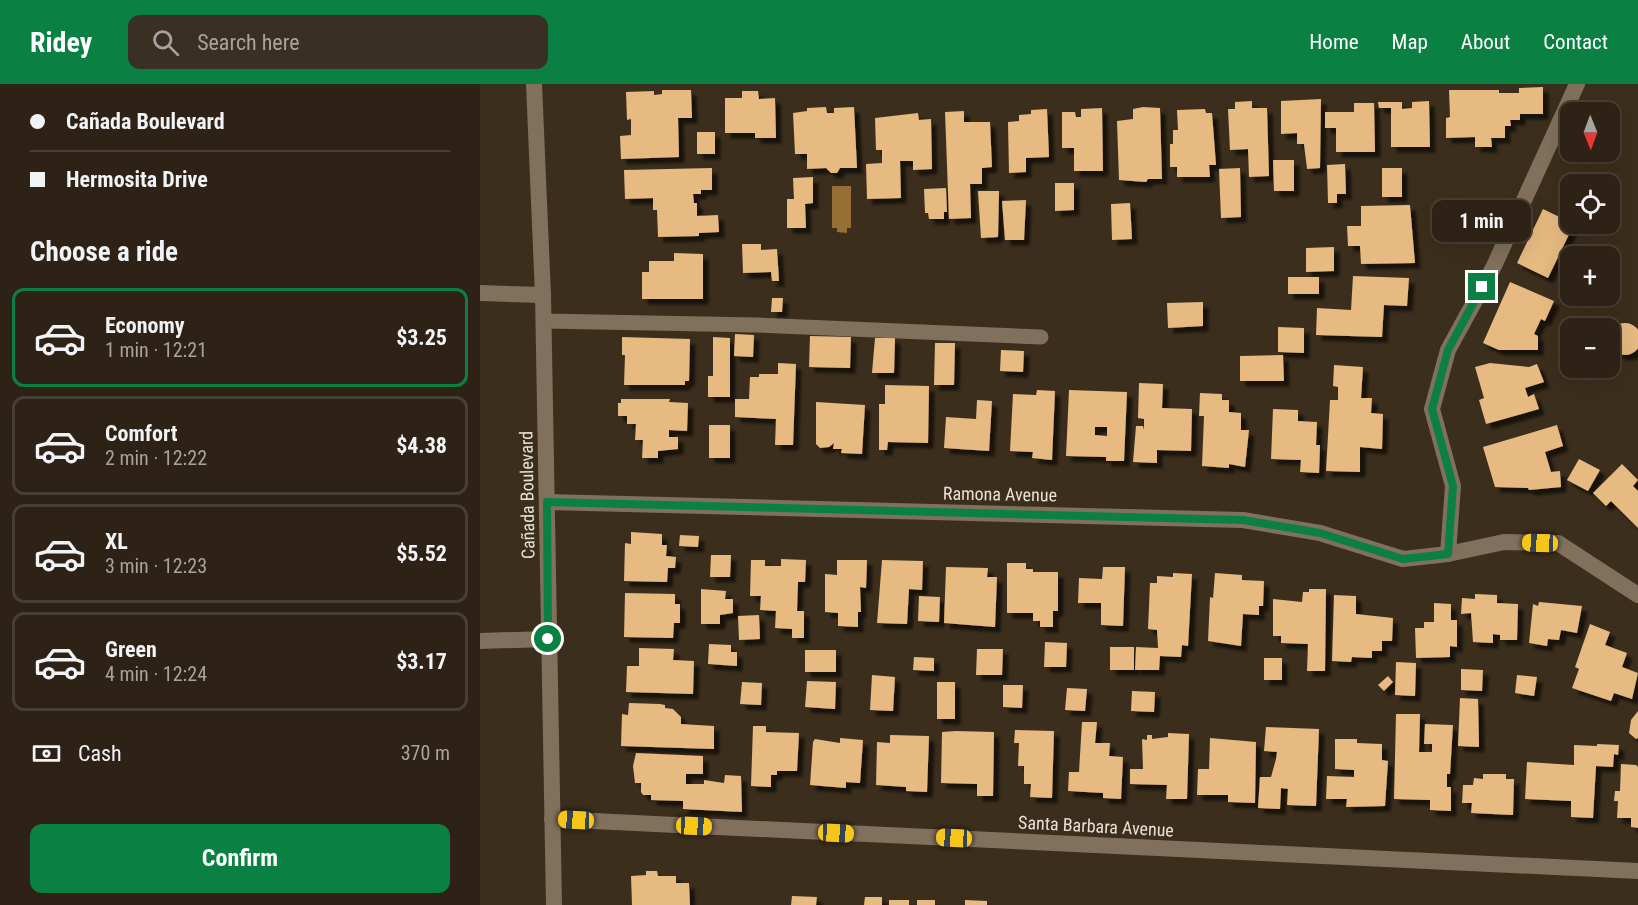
<!DOCTYPE html>
<meta charset="utf-8">
<style>
body{margin:0;font-family:"Roboto Condensed",sans-serif;background:#392f22;color:#f1f3f6;height:100vh;display:flex;flex-direction:column;font-size:22px;white-space:nowrap}
*{box-sizing:border-box;margin:0}
p{font-size:20px;color:#a7a4a0}
.icon{flex:none;width:33px;height:33px;fill:none;stroke:currentColor;stroke-width:2;stroke-linecap:round;stroke-linejoin:round}
.map{position:relative;flex:1;overflow:hidden}
.drawer{display:flex;flex-direction:column;background:#2d2215;width:480px}
.drawer>*{flex:none}
.top-card{display:grid;align-content:center;height:132px;padding:0 30px;background:#2d2215}
.needle{width:39px;rotate:179deg}
.fabs{position:absolute;left:1080px;top:18px;display:grid;gap:12px}
.fabs a{display:grid;place-items:center;width:60px;height:60px;border-radius:12px;background:#2d2215;box-shadow:0 6px 24px #0002,0 0 0 2px #483f34;font-size:30px}
.end{position:absolute;width:27px;height:27px;margin:-14px;border:8px solid #0b8043;background:#fff;box-shadow:0 0 0 3px #fff}
.from{border-radius:50%}
.bubble{position:absolute;height:42px;border-radius:12px;background:#2d2215;box-shadow:0 6px 24px #0002,0 0 0 2px #483f34;font-size:20px;font-weight:700;line-height:42px;text-align:center}
.car{position:absolute;width:18px;height:36px;margin:-18px -9px;border-radius:8px;box-shadow:0 0 4px 2px #0007;background:linear-gradient(#f5c518 24%,#345 0 40%,#f5c518 0 76%,#345 0 86%,#f5c518 0)}
.top-card b{display:flex;align-items:center;gap:21px;height:57px;font-size:22px}
.top-card b+b{border-top:2px solid #483f34}
.top-card i{width:15px;height:15px;background:#f1f3f6}
ul{padding:0;list-style:none}
li{display:flex;align-items:center;gap:18px;height:99px;margin:0 12px 9px;padding:0 18px;border:3px solid #483f34;border-radius:12px}
li div{flex:1}
li b{display:block;font-size:22px}
li em{font-style:normal;font-weight:700}
li.active{border-color:#0b8043}
li>.icon{width:54px;height:54px;stroke-width:1.5}
h2{padding:0 30px;font-size:27px;line-height:72px}
.pay{display:flex;align-items:center;gap:15px;height:66px;padding:0 30px;font-size:22px}
.pay p{margin-inline-start:auto}
.cta{display:flex;gap:12px;margin-top:auto;padding:12px 30px}
.cta a{flex:1;height:69px;border-radius:12px;background:#0b8043;color:#fff;font-size:24px;font-weight:700;line-height:69px;text-align:center}
header{display:flex;align-items:center;gap:36px;box-sizing:border-box;height:84px;padding:0 30px;background:#0b8043;color:#fff}
header strong{font-size:28px}
nav{display:flex;gap:33px;margin-inline-start:auto;font-size:21px}
.search{width:420px;height:54px;background:#392f22;display:flex;align-items:center;gap:15px;box-sizing:border-box;padding:0 21px;border-radius:12px;color:#a7a4a0;font-size:22px}
main{display:flex;flex:1;min-height:0}
.map>svg:first-child{display:block}
.water{fill:#976f36}
.building{fill:#e6ba81;fill-rule:evenodd;filter:url(#shadow)}
.lines{fill:none;stroke-linecap:round;stroke-linejoin:round}
.service{stroke:#80705c;stroke-width:15}
.minor{stroke:#80705c;stroke-width:16}
.secondary{stroke:#80705c;stroke-width:16}
.route{stroke:#0b8043;stroke-width:8}
.labels{text-anchor:middle;dominant-baseline:central;stroke-width:6;stroke-linejoin:round;paint-order:stroke}
.street-label{font-size:18px;fill:#e9e0d5;stroke:#3c2e1c}
</style>
<header>
<strong>Ridey</strong>
<div class="search"><svg class="icon" aria-label="search" viewBox="0 0 24 24"><circle cx="10" cy="10" r="6"/><path d="M15 15l6 6"/></svg>Search here</div>
<nav><a>Home</a><a>Map</a><a>About</a><a>Contact</a></nav>
</header>
<main>
<section class="drawer">
<div class="top-card">
<b><i class="from"></i>Cañada Boulevard</b>
<b><i></i>Hermosita Drive</b>
</div>
<h2>Choose a ride</h2>
<ul>
<li class="active"><svg class="icon" aria-label="car" viewBox="0 0 24 24"><path d="M5 17H2v-5l4-1 3-4h7l3 4 3 1v5h-3M9 17h6M6 11h13"/><circle cx="7" cy="17" r="2"/><circle cx="17" cy="17" r="2"/></svg><div><b>Economy</b><p>1 min · 12:21</p></div><em>$3.25</em></li>
<li><svg class="icon" aria-label="car" viewBox="0 0 24 24"><path d="M5 17H2v-5l4-1 3-4h7l3 4 3 1v5h-3M9 17h6M6 11h13"/><circle cx="7" cy="17" r="2"/><circle cx="17" cy="17" r="2"/></svg><div><b>Comfort</b><p>2 min · 12:22</p></div><em>$4.38</em></li>
<li><svg class="icon" aria-label="car" viewBox="0 0 24 24"><path d="M5 17H2v-5l4-1 3-4h7l3 4 3 1v5h-3M9 17h6M6 11h13"/><circle cx="7" cy="17" r="2"/><circle cx="17" cy="17" r="2"/></svg><div><b>XL</b><p>3 min · 12:23</p></div><em>$5.52</em></li>
<li><svg class="icon" aria-label="car" viewBox="0 0 24 24"><path d="M5 17H2v-5l4-1 3-4h7l3 4 3 1v5h-3M9 17h6M6 11h13"/><circle cx="7" cy="17" r="2"/><circle cx="17" cy="17" r="2"/></svg><div><b>Green</b><p>4 min · 12:24</p></div><em>$3.17</em></li>
</ul>
<div class="pay"><svg class="icon" aria-label="cash" viewBox="0 0 24 24"><path d="M3 7h18v10H3z"/><circle cx="12" cy="12" r="2"/></svg>Cash<p>370 m</p></div>
<div class="cta"><a>Confirm</a></div>
</section>
<div class="map">
<svg width="1158" height="821" viewBox="0 0 1158 821">
<defs>
<filter id="shadow"><feDropShadow dx="5.5" dy="5.5" stdDeviation="1.5" flood-color="#0009"/></filter>
</defs>
<rect width="100%" height="100%" fill="#3c2e1c"/>
<path class="water" d="M352,102H371V144H367V149L357,148V144H352Z"/>
<g class="building">
<path d="M1063,3V30H1040V36H1030L1031,42H1025V54H1011L1012,63H995V53L966,54V34L970,33L969,6H1019V9H1039V4Z"/>
<path d="M182,6H211L212,34H198L199,73L141,75L140,52L151,51V35L147,36L146,8L174,7V11L182,10Z"/>
<path d="M262,7H278L279,15L295,14L296,54H275V49H245V14H262Z"/>
<path d="M841,15L840,84L827,85L824,60H817V49L801,50V17Z"/>
<path d="M772,17V24H787L789,92L769,93L768,65L750,66L748,25H755V18Z"/>
<path d="M949,17L950,63H911V24H899L898,18H922V25L932,24V18Z"/>
<path d="M874,19H894L895,68H856V44H845V28H874Z"/>
<path d="M346,23L347,29H354V24L374,23L377,84H360L357,89H351L346,84L327,85V70H315L313,29L327,27V24Z"/>
<path d="M663,23L680,24L682,95H668L666,98L639,96L637,37L653,35V25Z"/>
<path d="M622,24L623,87H594V64H582V28H595L596,33H601V25Z"/>
<path d="M567,25L569,73L546,74V88L529,89L528,38L539,37V31L551,30V26Z"/>
<path d="M725,25L726,29H732L736,81H729L730,93H697V83H690V60H693V46H698L697,26Z"/>
<path d="M484,27V38H510L512,83L502,84V100H490L491,134L469,135L465,28Z"/>
<path d="M438,29L439,36L451,35L452,85L433,86V77H420L421,114L387,115L386,80L402,79V66H396L395,34Z"/>
<rect x="217" y="48" width="18" height="22"/>
<path d="M793,76H814V107H794Z"/>
<path d="M865,80L866,110H857V119H848L847,81Z"/>
<path d="M232,84V106H221V110H213L214,119H217V132L238,131L239,148L219,149V152L178,153L177,126H173V114L145,115L144,86Z"/>
<path d="M760,84L761,133L741,134L739,85Z"/>
<rect x="902" y="84" width="20" height="29"/>
<path d="M333,93V119L325,120L326,144H307V115H314L313,94Z"/>
<path d="M575,99H594V126L575,127Z"/>
<path d="M466,104L467,128H464V135H449L448,129H445L444,105Z"/>
<path d="M498,107H519L518,153L501,154Z"/>
<path d="M546,116L544,156H525L522,117Z"/>
<path d="M650,119L652,155L632,156L631,120Z"/>
<path d="M930,121L935,179L881,180L880,162H868L867,142H881V122Z"/>
<path d="M1063,125L1094,140L1068,194L1037,179Z"/>
<path d="M262,160H281V166L297,165L299,197H292L291,188L263,189Z"/>
<path d="M854,163V187L826,188V164Z"/>
<path d="M194,169L223,170V215H162V188H169V177H194Z"/>
<path d="M873,192L929,194L927,222L904,221L902,253L836,251L837,224L871,226Z"/>
<rect x="808" y="193" width="31" height="17"/>
<path d="M1030,198L1074,217L1065,237L1061,235L1054,250L1058,252V266H1019L1003,259Z"/>
<path d="M292,214H303L302,228H291Z"/>
<path d="M723,218V242L688,244L687,219Z"/>
<circle cx="1145" cy="255" r="16"/>
<path d="M798,243L824,244V269L798,268Z"/>
<path d="M255,250L274,251L273,273L254,272Z"/>
<path d="M330,252L371,253L370,284L329,283Z"/>
<path d="M142,253L210,255L209,297H205V301H144L145,271H142Z"/>
<path d="M233,253L250,254V313H228V292H233Z"/>
<path d="M395,254H415L414,289H392Z"/>
<path d="M455,259H475L474,301H454Z"/>
<path d="M521,266L544,267L543,288L520,287Z"/>
<path d="M803,271L804,297H760V272Z"/>
<path d="M298,279L316,280L313,361H295L296,335L255,333V315H269L270,293H279V290H298Z"/>
<path d="M1010,279L1049,283L1057,280L1064,298L1045,304L1048,313L1054,310L1059,325L1006,340L999,316L1004,314L995,283Z"/>
<path d="M854,281L883,283L881,314H892L891,329L903,330L902,365L880,363V388L846,387L850,316H858V303L853,302Z"/>
<path d="M659,299L683,300L682,324L712,325L711,367L677,366V379L653,378L656,342H663L664,346V335L658,334Z"/>
<path d="M405,301L449,302L448,359L408,358L407,366H399V320H405Z"/>
<path d="M557,306L575,307L572,376L552,374L553,368L530,367L533,310L556,311Z"/>
<path d="M589,306L647,308L644,377H626V373L586,372ZM615,343H627V352L615,351Z"/>
<path d="M720,309L742,310V316H749V328L761,329V346H769L765,383L749,380V384L722,382L724,332H719Z"/>
<path d="M141,315H190L189,318L208,319L207,347L189,346V353H198V365L178,367V374H162L163,356H155L156,340H147V332H138V319H141Z"/>
<path d="M497,316L512,317L509,367L464,364L466,333L496,335Z"/>
<path d="M336,318L385,321L382,370L361,369L362,365H353L354,359L349,363L340,364L336,360Z"/>
<path d="M793,325L818,326V337L837,338L836,361H840L839,389L820,388L821,376L791,375Z"/>
<rect x="229" y="341" width="21" height="33"/>
<path d="M1077,341L1083,362L1065,368L1071,388L1080,387L1081,403L1049,406L1048,404L1015,403L1003,363Z"/>
<path d="M1099,375L1120,386L1108,407L1087,396Z"/>
<path d="M1142,380L1158,396L1153,402L1158,407V444L1131,417L1126,422L1113,409Z"/>
<path d="M151,448L182,450V461H187L186,472L196,473L195,484H188L187,498L144,497L145,459L151,460Z"/>
<path d="M200,451L219,452L218,463L199,462Z"/>
<path d="M231,471H251L250,493H230Z"/>
<path d="M301,475L326,476L325,498H318L317,527H324V554H312V545L295,544L296,527L280,526L281,512H270L271,476H285V482H301Z"/>
<path d="M357,476H387L386,504L380,503L381,528H378V543L358,542V529L345,528V490L357,491Z"/>
<path d="M402,476L443,477L442,506L429,505L427,540L397,539Z"/>
<path d="M527,479H546V485H553V488H578V527H573V543H560V537H553V529H527Z"/>
<path d="M466,483L508,484L507,493H517L515,543L464,539Z"/>
<path d="M623,483H645L643,542L621,541V519H598L599,494L622,495Z"/>
<path d="M693,489L712,490L708,562L702,561L701,573L680,572L679,586H655L656,563L678,564L677,546L668,545L670,499H677V492L693,493Z"/>
<path d="M735,489L762,491V496L784,497L783,522H779V531L763,530L761,562L728,557L730,513L733,514Z"/>
<path d="M221,505L246,507L245,515H253V529L240,531V540H221Z"/>
<path d="M829,505H846L845,587H827L828,560L801,559V552H793V515L822,518L823,508H829Z"/>
<path d="M145,509L195,510V520H200V539H194L193,554L144,553Z"/>
<path d="M995,510L1017,511V519L1038,520L1037,556H1020V551L1013,550V559L993,558L991,529L981,530L982,514L995,515Z"/>
<path d="M854,511L876,512V530L913,534L912,557H902V567H892V574L872,573L871,578L852,577Z"/>
<path d="M439,512L460,513L459,538L438,537Z"/>
<path d="M1059,518L1102,522L1097,549L1081,546L1079,556L1068,555L1067,562L1049,559L1053,520L1058,522Z"/>
<path d="M954,519L971,520V536H977V563L970,562V573L936,574L935,544H944V538H954Z"/>
<path d="M279,531L280,555L259,556L258,532Z"/>
<path d="M1110,540L1130,548L1125,561L1147,569L1142,583L1158,589L1152,615L1134,609L1131,617L1092,604L1099,585L1095,583Z"/>
<path d="M565,558L587,559L586,583H564Z"/>
<path d="M229,560L251,561V568H257V582L228,580Z"/>
<rect x="630" y="563" width="24" height="23"/>
<path d="M159,564L194,565L193,576L214,577L213,610L146,608L147,582H159Z"/>
<path d="M497,565H523L522,591H496Z"/>
<rect x="325" y="566" width="31" height="22"/>
<path d="M434,573L454,574V587L433,586Z"/>
<rect x="784" y="574" width="18" height="22"/>
<path d="M916,578L936,579L935,612L915,611Z"/>
<path d="M981,585L1003,586L1002,607L981,606Z"/>
<path d="M392,591L415,593L413,627L390,626Z"/>
<path d="M1037,591L1057,593L1054,612L1035,609Z"/>
<path d="M908,592L913,598L904,607L898,601Z"/>
<path d="M327,597L356,598L355,625L325,623Z"/>
<path d="M262,598L282,599L281,621L260,620Z"/>
<rect x="457" y="598" width="18" height="37"/>
<path d="M523,601H543L542,624L523,623Z"/>
<path d="M587,604L607,605L605,627L585,626Z"/>
<path d="M652,607L675,608L674,628L651,627Z"/>
<path d="M980,614L998,615L999,663L978,662Z"/>
<path d="M149,619L180,620L185,621V624L193,625L201,633V640L234,642V665L141,662L142,630L148,631Z"/>
<path d="M1158,627V654L1156,655L1149,649L1151,636Z"/>
<path d="M916,630H940L939,668H952V660H944L945,640L973,641L970,690H967V703H971V727L950,726V716L914,715Z"/>
<path d="M602,638H617L615,659H630L629,672L643,673L641,715L623,714V709L588,707L589,688H599Z"/>
<path d="M273,642H286V648L319,649L317,687H297V691H291V703L271,702Z"/>
<path d="M786,643L839,645L836,722L807,721L808,705L801,704L800,725L778,724L780,693H791L796,675L797,668L784,667Z"/>
<path d="M535,646L574,647L572,714L550,713L551,700H544V682H538L539,659H534Z"/>
<path d="M476,647L514,648L513,712H497V700L461,699L462,648Z"/>
<path d="M688,649L709,650L707,715H686L687,701L650,700V685H663L662,655L667,656V651H672V655L688,653Z"/>
<path d="M410,651L449,652L447,708L426,707V703L396,701L397,658L410,659Z"/>
<path d="M360,654L383,656L380,699L366,698V704L330,701L333,658L335,655L360,659Z"/>
<path d="M730,654L776,658L775,719L748,718V711H717L718,685H729Z"/>
<path d="M855,655H877V659L902,660V676L908,677L905,722L866,723L867,715H846L847,692L874,693V686L855,685Z"/>
<path d="M1117,660L1139,661L1138,671L1134,670L1133,683L1116,682L1113,734L1091,733V717L1045,715L1047,678L1094,681V661L1117,662Z"/>
<path d="M156,669L223,672V690H206V700H224V696L244,699L245,691L261,692L262,728L203,725V717L171,716V711H163L161,708V699H155L153,682Z"/>
<path d="M1141,680L1156,681L1158,683V744L1151,743V734H1137L1138,717H1134L1135,707H1140Z"/>
<path d="M1003,690H1026V695H1034L1033,731L991,729L992,719H982L983,701H993L994,694L1003,695Z"/>
<path d="M166,787H177L178,792H196V799H209L210,821H152L151,792L166,791Z"/>
<path d="M312,812L337,813L336,821H311Z"/>
<path d="M385,813H402V821H384Z"/>
<rect x="409" y="816" width="20" height="5"/>
<rect x="437" y="816" width="18" height="5"/>
<path d="M485,816L507,817V821H485Z"/>
</g>
<g class="lines">
<path class="service" d="M64,237L277,241L561,253"/>
<g class="minor">
<path d="M0,209L63,211"/>
<path d="M67,418L763,436L840,449L923,475L968,470L1024,458L1078,459L1158,511"/>
<path d="M968,470L973,402L952,325L968,266L1014,182L1097,0"/>
<path d="M0,557L67,555"/>
<path d="M72,735L1158,787"/>
</g>
<path class="secondary" d="M54,0L63,211L74,821"/>
</g>
<g class="lines">
<path class="route" d="M68,555L67,418L763,436L840,449L923,475L968,470L973,402L952,325L968,266L1002,203"/>
</g>
<g class="labels">
<g class="street-label">
<text transform="translate(520 410) rotate(1)">Ramona Avenue</text>
<text transform="translate(47 411) rotate(-91)">Cañada Boulevard</text>
<text transform="translate(616 742) rotate(3)">Santa Barbara Avenue</text>
</g>
</g>
</svg>
<div class="fabs">
<a><svg class="needle" viewBox="-14 -14 28 28"><path d="M0-13l5 13h-10z" fill="#e53935"/><path d="M0 13l5-13h-10z" fill="#a7a4a0"/></svg></a>
<a><svg class="icon" aria-label="locate" viewBox="0 0 24 24"><circle cx="12" cy="12" r="6"/><path d="M12 2v4M12 18v4M2 12h4M18 12h4"/></svg></a>
<a>+</a>
<a>−</a>
</div>
<i class="end from" style="left:68px;top:555px"></i>
<i class="end" style="left:1002px;top:203px"></i>
<div class="bubble" style="left:952px;top:116px;width:99px">1 min</div>
<i class="car" style="left:1060px;top:459px;rotate:272deg"></i>
<i class="car" style="left:96px;top:736px;rotate:273deg"></i>
<i class="car" style="left:214px;top:742px;rotate:93deg"></i>
<i class="car" style="left:356px;top:749px;rotate:93deg"></i>
<i class="car" style="left:474px;top:754px;rotate:273deg"></i>
</div>
</main>
